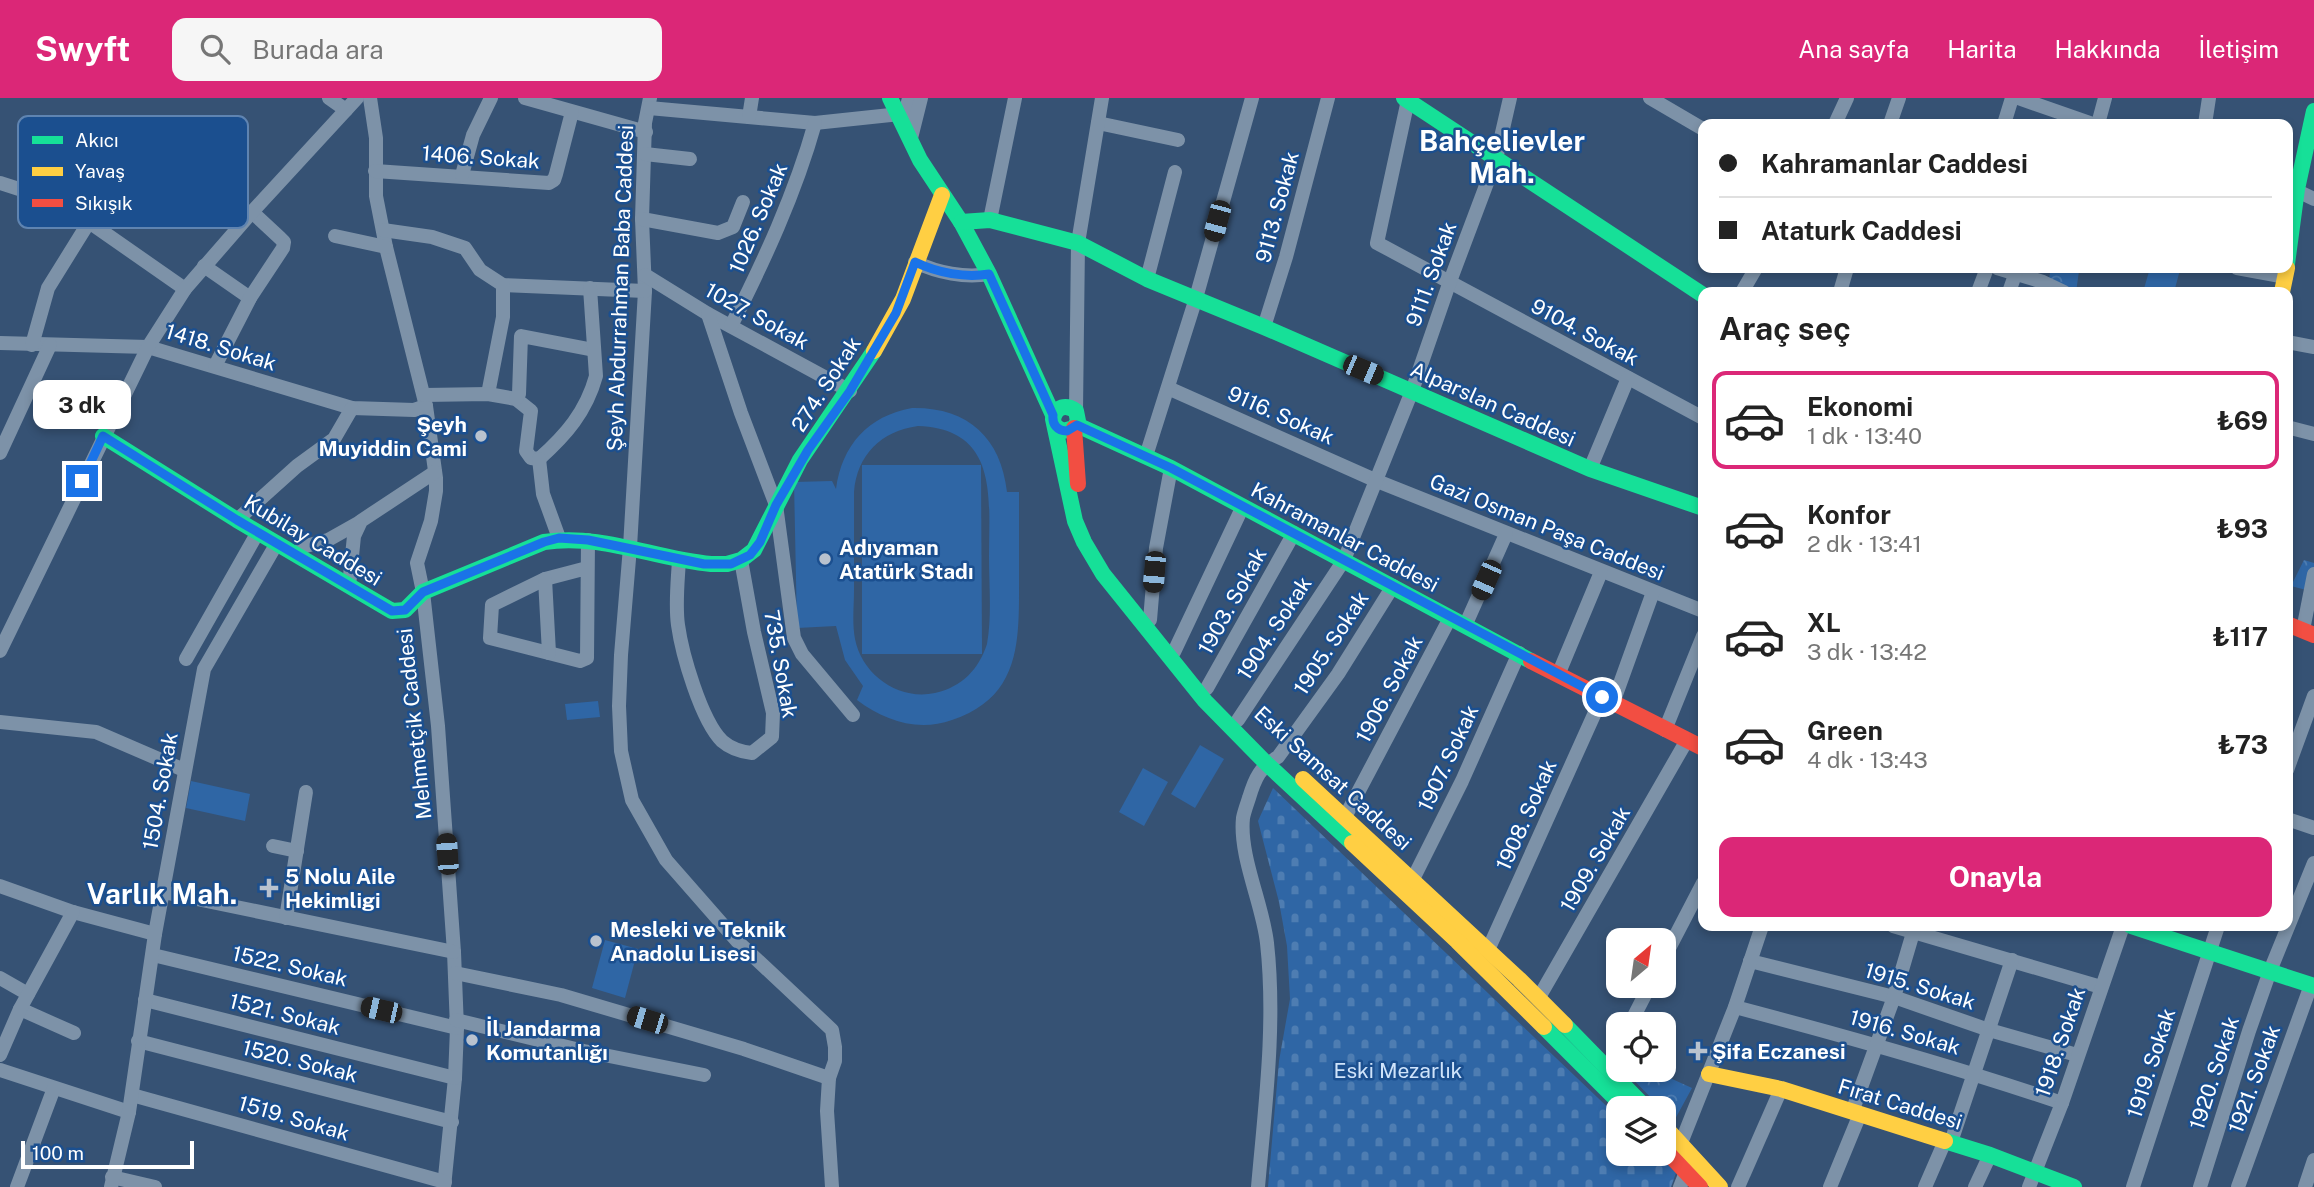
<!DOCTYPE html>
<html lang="tr">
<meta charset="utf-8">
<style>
body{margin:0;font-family:"Public Sans",sans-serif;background:#f6f6f6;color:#222;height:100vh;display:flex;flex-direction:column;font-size:26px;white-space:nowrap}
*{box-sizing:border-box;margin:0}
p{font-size:23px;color:#767676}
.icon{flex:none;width:38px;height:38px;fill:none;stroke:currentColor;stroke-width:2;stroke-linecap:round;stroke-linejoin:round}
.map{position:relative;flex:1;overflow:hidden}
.panel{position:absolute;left:1698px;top:189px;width:595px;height:644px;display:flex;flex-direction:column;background:#fff;border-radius:14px;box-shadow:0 4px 10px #0003}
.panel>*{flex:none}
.banner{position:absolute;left:1698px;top:21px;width:595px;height:154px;border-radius:14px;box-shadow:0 4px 10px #0003;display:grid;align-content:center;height:154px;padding:0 21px;background:#fff}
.needle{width:46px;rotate:29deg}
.tools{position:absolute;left:1606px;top:830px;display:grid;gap:14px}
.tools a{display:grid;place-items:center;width:70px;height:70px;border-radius:14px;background:#fff;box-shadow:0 4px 10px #0003;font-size:35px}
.scale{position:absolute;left:21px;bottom:18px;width:173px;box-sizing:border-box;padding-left:7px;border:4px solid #fff;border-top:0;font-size:19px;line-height:24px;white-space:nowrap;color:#fff;-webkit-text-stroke:5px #1b4f8f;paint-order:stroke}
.end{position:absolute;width:32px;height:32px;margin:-16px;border:9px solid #1a73e8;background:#fff;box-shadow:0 0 0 4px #fff}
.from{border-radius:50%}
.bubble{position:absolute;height:49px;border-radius:14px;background:#fff;box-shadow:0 4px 10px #0003;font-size:23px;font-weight:700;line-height:49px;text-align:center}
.car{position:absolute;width:21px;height:42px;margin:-21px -10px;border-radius:9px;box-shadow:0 0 5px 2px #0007;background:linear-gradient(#222 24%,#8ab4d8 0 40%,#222 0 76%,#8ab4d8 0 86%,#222 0)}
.banner b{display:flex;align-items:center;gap:24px;height:66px;font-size:26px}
.banner b+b{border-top:2px solid #e0e0e0}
.banner i{width:18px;height:18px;background:#222}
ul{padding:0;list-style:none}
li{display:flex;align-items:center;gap:21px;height:98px;margin:0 14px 10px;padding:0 7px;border:4px solid transparent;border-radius:14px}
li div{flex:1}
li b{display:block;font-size:26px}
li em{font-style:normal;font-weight:700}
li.selected{border-color:#db2777}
li>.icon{width:63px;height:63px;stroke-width:1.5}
h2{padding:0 21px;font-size:32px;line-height:84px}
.cta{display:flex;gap:14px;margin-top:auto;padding:14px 21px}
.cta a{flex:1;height:80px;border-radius:14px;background:#db2777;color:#fff;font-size:28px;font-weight:700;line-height:80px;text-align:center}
header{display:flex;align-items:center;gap:42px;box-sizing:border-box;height:98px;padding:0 35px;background:#db2777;color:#fff}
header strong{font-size:33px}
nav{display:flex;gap:38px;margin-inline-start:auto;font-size:24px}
.search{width:490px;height:63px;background:#f6f6f6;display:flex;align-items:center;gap:18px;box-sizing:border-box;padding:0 24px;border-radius:14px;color:#767676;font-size:26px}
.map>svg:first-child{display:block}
.cemetery{fill:url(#cemetery-stones)}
.park{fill:url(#park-crowns)}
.pitch{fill:#2f66a5;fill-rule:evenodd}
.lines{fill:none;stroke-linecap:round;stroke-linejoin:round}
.street{stroke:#7d92a8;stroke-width:14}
.fast{stroke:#16e098;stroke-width:16}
.slow{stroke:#ffcf43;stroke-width:16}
.jam{stroke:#f24e42;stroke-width:16}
.route{stroke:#1a73e8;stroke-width:9}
.poi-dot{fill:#b9c2ce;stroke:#1b4f8f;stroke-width:2.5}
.labels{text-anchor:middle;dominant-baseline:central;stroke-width:5;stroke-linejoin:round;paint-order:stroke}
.street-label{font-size:21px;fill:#fff;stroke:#1b4f8f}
.poi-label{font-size:21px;font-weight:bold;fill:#fff;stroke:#1b4f8f;text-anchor:start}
.park-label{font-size:21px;fill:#cfe3fa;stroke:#1b4f8f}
.district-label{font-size:28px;font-weight:bold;fill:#fff;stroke:#1b4f8f}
.key{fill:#1b4f8f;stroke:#5f84b1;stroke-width:2}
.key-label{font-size:19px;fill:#fff}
</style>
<header>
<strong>Swyft</strong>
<div class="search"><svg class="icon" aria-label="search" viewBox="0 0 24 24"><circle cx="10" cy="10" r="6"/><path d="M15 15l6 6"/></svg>Burada ara</div>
<nav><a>Ana sayfa</a><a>Harita</a><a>Hakkında</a><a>İletişim</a></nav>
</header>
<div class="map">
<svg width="2314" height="1089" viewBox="0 0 2314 1089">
<defs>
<pattern id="cemetery-stones" width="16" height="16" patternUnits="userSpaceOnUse" patternTransform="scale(1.75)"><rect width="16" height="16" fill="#2f66a5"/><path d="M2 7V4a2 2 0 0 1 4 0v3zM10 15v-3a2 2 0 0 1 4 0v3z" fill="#4e7db2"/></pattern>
<pattern id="park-crowns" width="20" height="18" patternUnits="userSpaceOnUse" patternTransform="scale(1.75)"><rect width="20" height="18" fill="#2f66a5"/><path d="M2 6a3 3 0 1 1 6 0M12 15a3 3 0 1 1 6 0" fill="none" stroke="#4e7db2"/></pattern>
</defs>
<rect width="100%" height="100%" fill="#365274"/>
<path class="cemetery" d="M1273,690L1619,1020V1055H1656L1676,1075L1671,1089H1268L1279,963L1290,901L1287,848L1279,804L1258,723Z"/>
<g class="park">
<path d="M2051,170L2079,173L2076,194L2049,181Z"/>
<path d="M2304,462L2314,465V494L2291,488Z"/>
<path d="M1623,971H1650L1692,990L1674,1023L1664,1013V1010H1661Z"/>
</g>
<g class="pitch">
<path d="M2150,170L2180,172L2174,194H2143Z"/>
<path d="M912,310C967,309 1001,339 1007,394H1019C1019,423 1019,452 1019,480C1019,541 1022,599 952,622C918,634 885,623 857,602L863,588L845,562L836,528L797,530L794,384L832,383L836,391C842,347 868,318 912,310ZM918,328C999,331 989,400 989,459C989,487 992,518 987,546C979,571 962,589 935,595C899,603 862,577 855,541C852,525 854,508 854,492C854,460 854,427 854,394C857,357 881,333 918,328Z"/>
<path d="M862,367H981L982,556H862Z"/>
<path d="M598,603L600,619L567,622L565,606Z"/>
<path d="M1200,647L1224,661L1195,710L1171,696Z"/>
<path d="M1143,670L1168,684L1144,728L1119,714Z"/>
<path d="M191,683L250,696L245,723L186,710Z"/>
<path d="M605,842L638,851L625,900L592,890Z"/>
</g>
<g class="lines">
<g class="street">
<path d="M329,0L346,12"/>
<path d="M370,0L376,40V98L386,149L426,308L436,380V393L431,423L417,465L423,494L438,628L454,854L457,930L455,980L444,1089"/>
<path d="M525,0L646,34"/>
<path d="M650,0L645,25L642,121L645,193L630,449L621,557L619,608L621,653L632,702L666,762L737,843L832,932L835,949V963L829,980L827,1013L832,1089"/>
<path d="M1650,0L1703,31"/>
<path d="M2018,0L2093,26"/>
<path d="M1408,2L1377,145L1703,320"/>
<path d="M649,10L815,25L900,16"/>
<path d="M749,19L752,0"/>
<path d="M903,24L909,0"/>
<path d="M1098,25L1178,42"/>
<path d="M1835,26L1847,0"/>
<path d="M1890,26L1899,0"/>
<path d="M2004,26L2012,0"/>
<path d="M2098,26L2105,0"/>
<path d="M2205,26L2209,0"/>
<path d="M911,40L921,0"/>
<path d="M645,56L690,61"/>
<path d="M375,73L549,85L554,82L556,76L572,14"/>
<path d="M462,77L473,37L491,0"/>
<path d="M0,85L47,100L89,124L185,191"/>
<path d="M2287,88L2314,101"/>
<path d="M642,121L718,135L733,129L743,104"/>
<path d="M990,122L1015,0"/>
<path d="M383,132L432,139L465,150L480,172L503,187L645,193"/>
<path d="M335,138L386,149"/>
<path d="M915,164C938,175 965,180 989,176"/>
<path d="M204,168L250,200"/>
<path d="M1997,170L2043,184L2064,194"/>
<path d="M2237,170L2286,179"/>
<path d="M645,177L708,216L850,293"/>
<path d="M1147,181L1175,74"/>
<path d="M1742,194L1756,170"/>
<path d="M1840,194L1847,170"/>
<path d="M1978,194L1987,170"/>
<path d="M2009,194L2015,177"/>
<path d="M708,216L741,315L776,407L794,540L802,556L853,617"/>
<path d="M731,228C764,163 795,96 815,25"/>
<path d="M1264,229L1286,159L1328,0"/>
<path d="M2287,244L2314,249"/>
<path d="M0,245L148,249L352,310L414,312L426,308"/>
<path d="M32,247L48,190L89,124"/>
<path d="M215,268L250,200L283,150L284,144L280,140L252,114"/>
<path d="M1168,290L1377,383L1703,513"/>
<path d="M488,296L503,219V187"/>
<path d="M424,297L488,296L516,301L531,313L526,353L531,360L539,361"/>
<path d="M516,301L519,296L521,238L594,252"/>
<path d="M1076,313L1078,145L1102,0"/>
<path d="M2287,329L2314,336"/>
<path d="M0,355L50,247"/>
<path d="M1146,358L1196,200L1252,0"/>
<path d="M539,361C566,337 586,314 596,278L590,190"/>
<path d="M539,361L543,396L559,440"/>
<path d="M1590,371L1628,280"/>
<path d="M237,422L297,368L334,341L352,310"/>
<path d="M296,457L302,449L328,442L360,424"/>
<path d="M679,461C678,482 675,506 678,527C682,556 701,622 722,643C730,650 742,654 752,655L772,639L773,615L754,534L741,462"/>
<path d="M587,470L545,481L492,507L490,540L580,563L587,560L588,442"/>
<path d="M545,481L549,555"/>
<path d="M349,488L354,438L361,423L435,374"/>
<path d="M1150,522L1156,450L1171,370"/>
<path d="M1465,528L1506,436"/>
<path d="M2303,532L2314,476"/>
<path d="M0,553L148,249L185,191L252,114L357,0"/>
<path d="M1174,554L1243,408"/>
<path d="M186,561L258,434"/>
<path d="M1558,577L1601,474"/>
<path d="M1207,590L1294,435"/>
<path d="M1613,605L1653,494"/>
<path d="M1238,622L1344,462L1412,293L1449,186L1496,61L1510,0"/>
<path d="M0,624L96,634L184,672"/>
<path d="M1665,632L1703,538"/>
<path d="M2287,672L2314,598"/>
<path d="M1345,719L1450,520"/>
<path d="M2287,721L2314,730"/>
<path d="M273,748L297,753"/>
<path d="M1413,781L1462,683L1519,555"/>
<path d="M0,788L73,814L155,836"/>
<path d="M163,794L454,854"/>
<path d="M286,820L306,694"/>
<path d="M1893,828L2101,889"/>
<path d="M1488,852L1602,599"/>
<path d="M153,857L457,930"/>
<path d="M1664,860L1703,785"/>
<path d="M1750,863L1894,899L1989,932L2077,957"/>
<path d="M455,875L561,897L744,951L829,980"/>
<path d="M0,880L28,896"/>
<path d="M1538,901L1687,642"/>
<path d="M145,902L455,980"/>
<path d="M1735,909C1845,938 1954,968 2062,1005"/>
<path d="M20,911L74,935"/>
<path d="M456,922L584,953L704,977"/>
<path d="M1630,926L1650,887"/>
<path d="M138,943L452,1024"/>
<path d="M0,957L20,911L73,814"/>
<path d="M0,972L129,1014"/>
<path d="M1612,975L1614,949L1619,942"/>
<path d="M132,997L445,1084"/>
<path d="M1852,1014L1894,899L1915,828"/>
<path d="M1951,1044L2012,862"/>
<path d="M112,1079L155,1089"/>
<path d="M17,1089L54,990"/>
<path d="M111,1089L129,1014L155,836L204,571L277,445"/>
<path d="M1258,1089C1265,1009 1276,926 1267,845C1263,807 1239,758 1243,720C1244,714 1247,706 1249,700C1255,680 1260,669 1278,659L1338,576L1393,488"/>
<path d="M1680,1089L1686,1074L1681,1045L1735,909L1762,828"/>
<path d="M1738,1089L1781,991"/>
<path d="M1830,1089L1860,1016"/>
<path d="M1925,1089L1945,1043"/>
<path d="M1975,1089L1990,1057"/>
<path d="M2029,1089L2062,1005L2123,828"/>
<path d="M2133,1089L2218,828"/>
<path d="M2200,1089L2249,933L2270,873L2314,765"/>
<path d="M2238,1089L2311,887"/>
<path d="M2305,1089L2314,1062"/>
</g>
<g class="fast">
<path d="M890,0L920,62L961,124L989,176L1053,317"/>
<path d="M1404,0L1703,197"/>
<path d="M961,124L990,122L1078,145L1147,181L1264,229L1590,371L1703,410"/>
<path d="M2287,166L2297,91L2314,13"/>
<path d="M1077,327L1171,370L1531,563"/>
<path d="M1056,329L1063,333L1074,330L1078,323L1076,313C1066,306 1056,308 1053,321L1075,423L1084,444L1103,476L1205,603L1266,665L1352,745"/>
<path d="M103,338L237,422L392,513L405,512L423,494L544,444C602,435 654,461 711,466H727L741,462L754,452L800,362L874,253"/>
<path d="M2131,828L2314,888"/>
<path d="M1565,927L1646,1010"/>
<path d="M1544,929L1625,1010"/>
<path d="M1945,1043L1990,1057L2074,1089"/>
</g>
<g class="slow">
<path d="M2282,194L2287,170"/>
<path d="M874,253L903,201L942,97"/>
<path d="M1303,681L1519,881L1565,927"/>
<path d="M1352,745L1457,843L1544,929"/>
<path d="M1709,976L1781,991L1945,1043"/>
<path d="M1664,1028L1720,1089"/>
</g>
<g class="jam">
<path d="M1074,330L1078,386"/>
<path d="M2287,526L2314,537"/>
<path d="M1531,563L1703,650"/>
<path d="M1664,1051L1700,1089"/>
</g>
</g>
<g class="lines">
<path class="route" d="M82,383L103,338L237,422L392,513L405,512L423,494L544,444L559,440L588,442L704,466H731L750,457L760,444L776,407L808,352L850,293L896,215L915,164C938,175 965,180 989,176L1053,317C1052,326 1057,333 1067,333L1077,327L1171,370L1602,599"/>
</g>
<g class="poi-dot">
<circle cx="481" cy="338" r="7"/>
<circle cx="825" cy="461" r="7"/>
<path d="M265.5 779.5h7v7h7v7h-7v7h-7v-7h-7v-7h7z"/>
<circle cx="596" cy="843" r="7"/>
<circle cx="472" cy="942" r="7"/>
<path d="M1694.5 942.5h7v7h7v7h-7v7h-7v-7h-7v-7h7z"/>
</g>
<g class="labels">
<g class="street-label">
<text transform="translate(481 59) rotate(4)">1406. Sokak</text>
<text transform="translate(1277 109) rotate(-75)">9113. Sokak</text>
<text transform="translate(758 120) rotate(-67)">1026. Sokak</text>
<text transform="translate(1431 176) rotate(-70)">9111. Sokak</text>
<text transform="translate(620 190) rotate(-88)">Şeyh Abdurrahman Baba Caddesi</text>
<text transform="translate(757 218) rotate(29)">1027. Sokak</text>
<text transform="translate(1585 234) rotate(28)">9104. Sokak</text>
<text transform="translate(221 249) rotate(17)">1418. Sokak</text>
<text transform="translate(826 286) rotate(-57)">274. Sokak</text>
<text transform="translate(1493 306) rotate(24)">Alparslan Caddesi</text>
<text transform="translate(1281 317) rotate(24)">9116. Sokak</text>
<text transform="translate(1547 429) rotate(22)">Gazi Osman Paşa Caddesi</text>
<text transform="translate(1345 439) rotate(28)">Kahramanlar Caddesi</text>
<text transform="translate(313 442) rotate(31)">Kubilay Caddesi</text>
<text transform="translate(1232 503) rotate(-61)">1903. Sokak</text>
<text transform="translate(1274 530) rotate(-57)">1904. Sokak</text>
<text transform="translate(1331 545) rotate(-57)">1905. Sokak</text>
<text transform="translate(781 566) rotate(80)">735. Sokak</text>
<text transform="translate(1389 591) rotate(-62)">1906. Sokak</text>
<text transform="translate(414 626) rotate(-96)">Mehmetçik Caddesi</text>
<text transform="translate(1448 660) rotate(-65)">1907. Sokak</text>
<text transform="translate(1333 680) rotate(42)">Eski Samsat Caddesi</text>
<text transform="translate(160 693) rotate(-80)">1504. Sokak</text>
<text transform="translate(1526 717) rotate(-66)">1908. Sokak</text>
<text transform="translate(1595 761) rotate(-60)">1909. Sokak</text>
<text transform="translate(290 868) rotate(13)">1522. Sokak</text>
<text transform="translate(1920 888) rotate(17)">1915. Sokak</text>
<text transform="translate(285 916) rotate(14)">1521. Sokak</text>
<text transform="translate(1905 934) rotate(16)">1916. Sokak</text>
<text transform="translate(2060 944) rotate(-71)">1918. Sokak</text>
<text transform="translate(300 963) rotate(14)">1520. Sokak</text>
<text transform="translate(2151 965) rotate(-72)">1919. Sokak</text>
<text transform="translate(2214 975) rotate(-72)">1920. Sokak</text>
<text transform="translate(2254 981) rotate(-70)">1921. Sokak</text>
<text transform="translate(1900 1006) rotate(17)">Fırat Caddesi</text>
<text transform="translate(294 1020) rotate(16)">1519. Sokak</text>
</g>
<g class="poi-label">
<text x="467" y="326" text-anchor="end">Şeyh<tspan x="467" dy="24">Muyiddin Cami</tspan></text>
<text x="839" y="449">Adıyaman<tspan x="839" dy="24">Atatürk Stadı</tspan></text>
<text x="285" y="778">5 Nolu Aile<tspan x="285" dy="24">Hekimligi</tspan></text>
<text x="610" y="831">Mesleki ve Teknik<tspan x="610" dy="24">Anadolu Lisesi</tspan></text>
<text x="486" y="930">İl Jandarma<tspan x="486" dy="24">Komutanlığı</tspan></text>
<text x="1712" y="953">Şifa Eczanesi</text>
</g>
<g class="park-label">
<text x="1398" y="972">Eski Mezarlık</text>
</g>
<g class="district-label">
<text x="1502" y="42">Bahçelievler<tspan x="1502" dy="32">Mah.</tspan></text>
<text x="162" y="795">Varlık Mah.</text>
</g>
</g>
<rect x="18" y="18" width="230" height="112" rx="10" class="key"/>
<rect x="32" y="38" width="31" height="8" fill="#16e098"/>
<rect x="32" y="69" width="31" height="9" fill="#ffcf43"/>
<rect x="32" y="101" width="31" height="8" fill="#f24e42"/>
<g class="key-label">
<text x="75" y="49">Akıcı</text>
<text x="75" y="80">Yavaş</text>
<text x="75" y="112">Sıkışık</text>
</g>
</svg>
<div class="tools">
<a><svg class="needle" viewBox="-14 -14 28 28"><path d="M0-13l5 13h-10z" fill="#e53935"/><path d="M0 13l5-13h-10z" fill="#767676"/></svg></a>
<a><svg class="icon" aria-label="locate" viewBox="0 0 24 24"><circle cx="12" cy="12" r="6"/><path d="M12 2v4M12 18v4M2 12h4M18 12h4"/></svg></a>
<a><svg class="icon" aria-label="layers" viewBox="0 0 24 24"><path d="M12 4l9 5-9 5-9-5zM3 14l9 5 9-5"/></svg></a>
</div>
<div class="scale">100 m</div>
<i class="end from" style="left:1602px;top:599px"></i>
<i class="end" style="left:82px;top:383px"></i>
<div class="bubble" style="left:33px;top:282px;width:98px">3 dk</div>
<i class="car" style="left:1217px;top:123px;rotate:195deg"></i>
<i class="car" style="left:1363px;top:272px;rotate:113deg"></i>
<i class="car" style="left:1154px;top:474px;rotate:185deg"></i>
<i class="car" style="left:1486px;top:482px;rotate:204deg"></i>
<i class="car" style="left:447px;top:756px;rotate:356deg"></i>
<i class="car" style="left:381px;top:912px;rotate:283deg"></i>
<i class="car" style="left:647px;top:922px;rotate:287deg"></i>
<div class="banner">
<b><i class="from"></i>Kahramanlar Caddesi</b>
<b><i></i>Ataturk Caddesi</b>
</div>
<section class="panel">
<h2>Araç seç</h2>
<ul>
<li class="selected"><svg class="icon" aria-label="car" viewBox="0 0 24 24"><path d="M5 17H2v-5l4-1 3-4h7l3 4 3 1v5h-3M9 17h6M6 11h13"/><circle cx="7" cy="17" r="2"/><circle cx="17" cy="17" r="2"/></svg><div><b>Ekonomi</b><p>1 dk · 13:40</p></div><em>₺69</em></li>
<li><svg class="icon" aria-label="car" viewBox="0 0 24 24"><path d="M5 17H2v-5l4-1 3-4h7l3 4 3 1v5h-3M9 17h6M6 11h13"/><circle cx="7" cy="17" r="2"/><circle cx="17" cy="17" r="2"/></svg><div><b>Konfor</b><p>2 dk · 13:41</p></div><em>₺93</em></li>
<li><svg class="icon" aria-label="car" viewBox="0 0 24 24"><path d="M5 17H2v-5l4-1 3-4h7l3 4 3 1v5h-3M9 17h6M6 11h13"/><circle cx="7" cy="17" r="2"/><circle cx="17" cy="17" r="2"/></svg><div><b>XL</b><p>3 dk · 13:42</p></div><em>₺117</em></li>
<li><svg class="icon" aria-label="car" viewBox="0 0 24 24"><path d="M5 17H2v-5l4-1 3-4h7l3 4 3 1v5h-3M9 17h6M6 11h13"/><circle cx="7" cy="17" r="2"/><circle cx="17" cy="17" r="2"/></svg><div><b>Green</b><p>4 dk · 13:43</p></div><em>₺73</em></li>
</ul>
<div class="cta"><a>Onayla</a></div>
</section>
</div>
